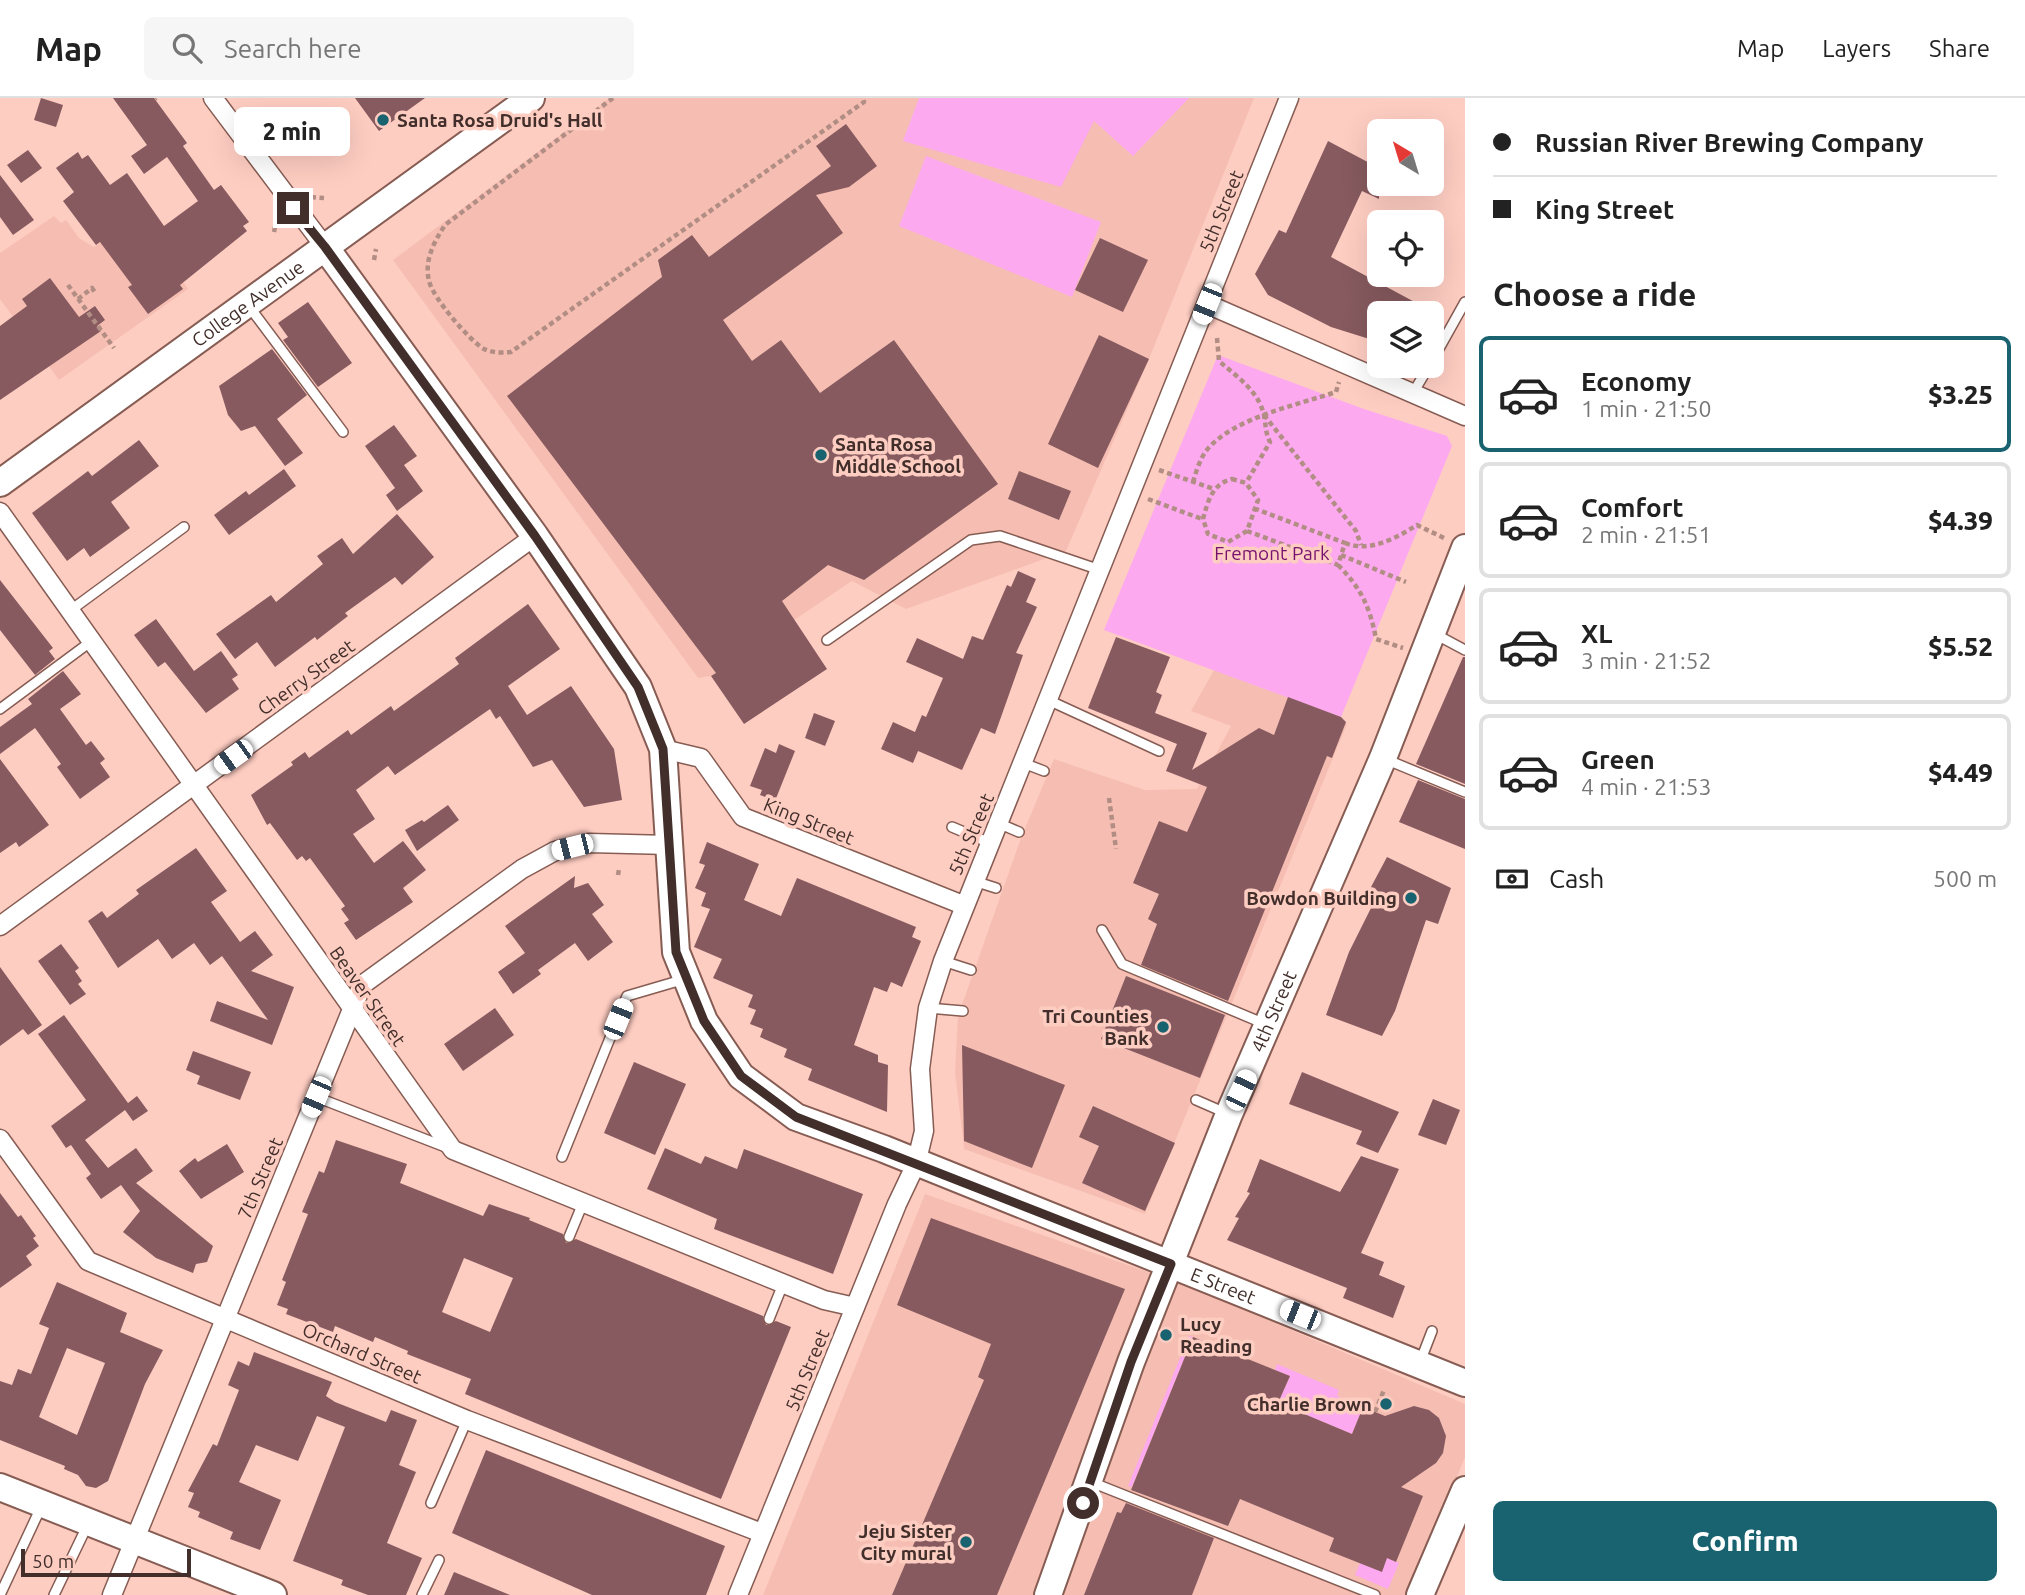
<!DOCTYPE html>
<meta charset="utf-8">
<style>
body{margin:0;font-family:Ubuntu,sans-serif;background:#f6f6f6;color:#222;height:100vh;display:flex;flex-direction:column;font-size:26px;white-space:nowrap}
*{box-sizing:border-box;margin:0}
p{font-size:23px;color:#767676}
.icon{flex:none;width:38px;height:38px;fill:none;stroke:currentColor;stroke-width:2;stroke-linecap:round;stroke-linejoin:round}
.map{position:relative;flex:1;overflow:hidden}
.side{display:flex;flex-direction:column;background:#fff;width:560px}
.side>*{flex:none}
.banner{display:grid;align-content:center;height:154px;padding:0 28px;background:#fff}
.needle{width:46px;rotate:322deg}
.controls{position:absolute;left:1367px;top:21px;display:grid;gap:14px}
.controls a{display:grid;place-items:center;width:77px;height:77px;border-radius:10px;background:#fff;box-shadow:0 7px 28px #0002;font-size:35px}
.scale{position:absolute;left:21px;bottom:18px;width:170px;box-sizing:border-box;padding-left:7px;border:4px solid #422f2b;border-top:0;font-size:19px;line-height:24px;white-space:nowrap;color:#422f2b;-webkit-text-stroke:5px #fecdc2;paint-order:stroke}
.end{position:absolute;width:32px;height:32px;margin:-16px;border:9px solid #422f2b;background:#fff;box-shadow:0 0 0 4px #fff}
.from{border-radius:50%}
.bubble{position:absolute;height:49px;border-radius:10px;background:#fff;box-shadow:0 7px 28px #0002;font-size:23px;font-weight:800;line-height:49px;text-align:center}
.car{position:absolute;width:21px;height:42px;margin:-21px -10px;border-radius:9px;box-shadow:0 0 5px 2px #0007;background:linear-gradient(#fff 24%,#345 0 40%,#fff 0 76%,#345 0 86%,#fff 0)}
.banner b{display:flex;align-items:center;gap:24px;height:66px;font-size:26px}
.banner b+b{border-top:2px solid #e0e0e0}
.banner i{width:18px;height:18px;background:#222}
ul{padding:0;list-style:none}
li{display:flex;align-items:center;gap:21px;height:116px;margin:0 14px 10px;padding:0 14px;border:4px solid #e0e0e0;border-radius:10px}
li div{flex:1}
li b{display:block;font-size:26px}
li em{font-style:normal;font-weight:800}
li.selected{border-color:#196370}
li>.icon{width:63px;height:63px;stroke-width:1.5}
h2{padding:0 28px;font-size:32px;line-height:84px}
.pay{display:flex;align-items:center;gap:18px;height:77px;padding:0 28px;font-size:26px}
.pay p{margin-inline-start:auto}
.action{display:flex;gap:14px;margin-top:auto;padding:14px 28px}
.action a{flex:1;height:80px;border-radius:10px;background:#196370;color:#fff;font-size:28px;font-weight:800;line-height:80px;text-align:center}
header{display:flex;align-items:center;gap:42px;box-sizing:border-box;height:98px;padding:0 35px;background:#fff;border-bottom:2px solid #e0e0e0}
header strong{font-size:33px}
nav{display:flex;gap:38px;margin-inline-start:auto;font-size:24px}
.search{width:490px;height:63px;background:#f6f6f6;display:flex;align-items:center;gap:18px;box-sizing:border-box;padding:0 24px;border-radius:10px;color:#767676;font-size:26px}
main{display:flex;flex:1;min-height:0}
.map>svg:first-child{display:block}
.built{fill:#f6beb2}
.green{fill:#fca9f0}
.building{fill:#865a5f;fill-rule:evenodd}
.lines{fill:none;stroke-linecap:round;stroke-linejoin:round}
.lane-casing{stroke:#865c53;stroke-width:12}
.street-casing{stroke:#865c53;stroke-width:21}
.secondary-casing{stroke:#865c53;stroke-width:30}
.path{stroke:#b18d84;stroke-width:4.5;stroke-dasharray:5 3.5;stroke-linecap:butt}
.lane{stroke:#fff;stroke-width:9}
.street{stroke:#fff;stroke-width:18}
.secondary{stroke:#fff;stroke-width:26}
.route{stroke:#422f2b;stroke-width:9}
.poi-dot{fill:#196370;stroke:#fecdc2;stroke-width:2.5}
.labels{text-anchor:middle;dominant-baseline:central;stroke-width:7;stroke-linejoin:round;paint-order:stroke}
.poi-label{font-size:19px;font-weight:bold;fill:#422f2b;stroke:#fecdc2;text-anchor:end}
.street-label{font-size:19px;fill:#422f2b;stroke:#fecdc2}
.park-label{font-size:19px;fill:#76126e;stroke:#fecdc2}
</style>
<header>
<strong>Map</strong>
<div class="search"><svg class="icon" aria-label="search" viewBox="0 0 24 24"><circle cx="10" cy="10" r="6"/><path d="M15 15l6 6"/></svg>Search here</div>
<nav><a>Map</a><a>Layers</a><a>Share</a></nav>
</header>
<main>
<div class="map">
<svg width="1465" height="1497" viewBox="0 0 1465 1497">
<rect width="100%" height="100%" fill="#fecdc2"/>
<g class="built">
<path d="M610,0H1254L1149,261L1066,453L906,511L852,483L711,578L698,580L393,162Z"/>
<path d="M54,118L61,125L66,122L79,140L94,149L141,118L188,191L59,282L0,201V155Z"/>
<path d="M1214,572L1341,619L1347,626L1145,1116L964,1051L955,974L958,918L1021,740L1054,661L1145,692L1197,691L1231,628L1191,613Z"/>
<path d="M925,1096L1188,1188L1465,1306V1359L1410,1497H763Z"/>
</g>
<g class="green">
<path d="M919,0H1189L1133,58L1094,23L1061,89L903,43Z"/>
<path d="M926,58L1101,124L1072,199L899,128Z"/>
<path d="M1218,257L1361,310L1447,338L1452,348L1341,619L1104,532Z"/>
<path d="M1189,1238L1193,1239L1132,1389L1128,1388Z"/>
<path d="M1277,1266L1339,1292L1337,1298L1363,1309L1352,1336L1278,1305L1290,1278L1275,1272Z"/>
<path d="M1387,1460L1399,1465L1388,1491L1355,1477L1360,1465L1381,1473Z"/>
</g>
<g class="building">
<path d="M41,0L63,7L56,29L34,22Z"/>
<path d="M113,0H154L187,45L183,48L214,92L221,87L249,124L243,128L247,133L180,187L183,191L148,216L128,189L132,187L100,144L96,147L63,103L74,94L56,70L78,54L82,61L88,57L110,87L127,75L164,128L198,103L167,59L144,76L131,58L147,47Z"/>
<path d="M355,0H425L379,33Z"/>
<path d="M846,26L877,68L849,89L816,97L843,135L723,222L752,263L781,242L820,295L894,242L998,386L864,482L828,467L782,503L827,571L744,626L711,578L716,575L507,298L662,179L658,162L692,137L709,159L831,68L816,48Z"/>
<path d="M1328,43L1379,70V101L1362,93L1331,159L1435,215H1379V244L1331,229L1268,197L1255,176L1279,132L1286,135Z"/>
<path d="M28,52L42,70L21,85L7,67Z"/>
<path d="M0,77L34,122L13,137L0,119Z"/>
<path d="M1100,140L1148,162L1123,214L1075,192Z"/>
<path d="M50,180L79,219L95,208L105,222L97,228L101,233L0,302V228L27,208L22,201Z"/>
<path d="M308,204L352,265L318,289L283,242L288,239L278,225Z"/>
<path d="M1099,237L1149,261L1098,370L1048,346Z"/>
<path d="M272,251L307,297L277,321L303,355L285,368L255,328L241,333L228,317L219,288Z"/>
<path d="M394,327L417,358L404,367L423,393L397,413L386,397L395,390L365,348Z"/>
<path d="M139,342L159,368L111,404L130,430L90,459L84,450L67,463L32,415L88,373L92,378Z"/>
<path d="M284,371L296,388L229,437L214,417L246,393L249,397Z"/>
<path d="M1019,373L1071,393L1059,422L1008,401Z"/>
<path d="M397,416L434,459L402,487L395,479L345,515L348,518L317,542L315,539L275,569L257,544L235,561L216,536L271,497L276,504L323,466L317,458L342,440L353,456Z"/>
<path d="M1018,473L1036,481L1026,504L1037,509L1016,555L1023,557L995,636L981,630L962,672L918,653L913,665L881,651L893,624L915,634L922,617L926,619L943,580L906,564L917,540L963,561L972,538L983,542L1007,487L1011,489Z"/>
<path d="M0,482L53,550L49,553L55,561L35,577L0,532Z"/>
<path d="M528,506L560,551L508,588L527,617L571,588L614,651L622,702L584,709L552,662L533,669L500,618L496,621L490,611L395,677L388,668L356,692L375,721L353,736L374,765L403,743L426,772L403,790L413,804L356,842L344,825L349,822L341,811L345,808L310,760L306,763L302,758L297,762L270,725L267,727L251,697L293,667L291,664L305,654L309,660L348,632L351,637L391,608L394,613L459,566L455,560Z"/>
<path d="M156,521L194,573L221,553L238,577L232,581L239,591L206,615L165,564L158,569L134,537Z"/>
<path d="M1116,539L1170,559L1156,594L1162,597L1155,615L1207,635L1192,672L1259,630L1274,637L1288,599L1341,619L1346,624L1332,660L1327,658L1228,903L1141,867L1157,826L1148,821L1159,796L1133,785L1159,723L1187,734L1207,689L1166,673L1177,646L1088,610Z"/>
<path d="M1463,559H1465V686L1416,666Z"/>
<path d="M63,573L81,596L60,611L86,647L91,643L105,661L100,665L110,679L80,701L57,669L61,666L35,630L0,656V629L32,606L28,601Z"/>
<path d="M814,615L835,623L825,648L805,640Z"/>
<path d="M779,646L795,653L775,703L760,697L762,692L750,688L765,650L776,655Z"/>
<path d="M0,661L49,727L19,749L16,744L0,755Z"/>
<path d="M1418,682L1465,701V751L1399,724Z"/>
<path d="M448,707L459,722L417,753L405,732L422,722L424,724Z"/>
<path d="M707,744L759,766L744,802L781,818L797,780L916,829L912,839L921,843L902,889L891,884L887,894L874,889L854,947L878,957V964L888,967L887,1014L808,982L812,971L784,959L787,951L760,939L763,931L750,926L756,912L748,909L753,897L713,880L722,861L694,849L710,811L701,808L706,795L695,790L705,767L699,765Z"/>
<path d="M196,750L227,793L211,804L240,844L255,833L273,857L251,873L294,889L272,947L210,923L217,903L268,922L222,858L210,867L194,845L172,861L158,841L118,870L88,823L102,813L107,820L139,796L136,792Z"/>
<path d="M1387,759L1451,790L1438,826L1426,822L1395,913L1382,938L1326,917L1349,854L1379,794L1371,789Z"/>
<path d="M575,778L574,790L588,785L604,807L592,816L613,844L588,863L575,845L538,872L541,876L513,896L498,874L525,855L505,828Z"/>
<path d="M61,846L79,870L75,873L82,883L78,886L86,896L70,907L38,863Z"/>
<path d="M0,869L42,927L28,937L23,931L0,948Z"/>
<path d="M1126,878L1225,917L1200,980L1101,941Z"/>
<path d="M495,910L514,937L463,973L444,946Z"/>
<path d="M64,917L128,1005L137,998L148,1013L133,1023L125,1012L85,1042L108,1070L136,1050L153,1073L136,1085L213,1148L207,1164L196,1166L193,1175L156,1160L123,1134L140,1113L121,1087L101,1101L86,1080L91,1076L71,1047L66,1050L51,1028L86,1002L38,936Z"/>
<path d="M962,947L1065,987L1032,1070L964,1043Z"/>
<path d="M193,953L251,974L240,1002L197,986L200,978L186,972Z"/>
<path d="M634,964L686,986L655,1057L604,1035Z"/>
<path d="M1302,974L1399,1014L1378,1055L1356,1046L1362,1033L1289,1006Z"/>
<path d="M1433,1001L1460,1012L1446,1047L1418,1037Z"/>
<path d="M1093,1008L1175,1045L1145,1113L1082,1085L1099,1048L1079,1039Z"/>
<path d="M336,1042L407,1066L400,1085L483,1118L489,1106L530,1120L529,1122L563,1136L566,1145L576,1141L763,1218L766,1227L776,1223L791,1229L721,1401L465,1296L471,1281L407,1256L408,1253L375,1239L373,1244L335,1228L333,1234L286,1216L288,1211L277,1207L286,1184L282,1182L308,1116L302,1114L319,1073L324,1075ZM464,1160L513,1180L490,1234L442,1214Z"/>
<path d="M227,1046L244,1074L201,1101L179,1073L195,1060L198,1064Z"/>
<path d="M665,1050L701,1066L705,1058L737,1071L744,1051L863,1096L833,1176L714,1131L717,1121L647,1091Z"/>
<path d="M1361,1058L1399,1071L1361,1155L1384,1164L1379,1177L1405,1188L1393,1220L1343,1200L1347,1190L1227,1142L1239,1120L1235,1119L1250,1095L1247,1094L1260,1061L1340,1094Z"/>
<path d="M0,1095L18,1119L21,1117L36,1138L33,1140L39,1148L26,1158L32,1167L0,1190Z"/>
<path d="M931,1120L1125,1191L997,1497H892L984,1282L978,1279L991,1246L897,1207Z"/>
<path d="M57,1184L127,1215L120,1234L163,1252L145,1286L108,1383L96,1390L86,1388L78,1377L64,1371L65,1368L0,1342V1283L12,1287L18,1271L31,1276L49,1230L39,1226ZM67,1250L105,1265L77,1337L39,1319Z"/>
<path d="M1193,1239L1290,1278L1278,1305L1352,1336L1363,1309L1385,1318L1414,1308L1429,1312L1439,1320L1446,1338L1443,1355L1436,1365L1401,1389L1423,1398L1396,1464L1387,1460L1382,1474L1329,1453L1334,1440L1240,1401L1228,1428L1131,1392Z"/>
<path d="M254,1254L332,1284L326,1298L335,1304L386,1324L391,1312L417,1322L399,1367L416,1374L387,1445L422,1460L406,1497H368L341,1487L343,1482L293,1463L345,1329L317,1318L298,1363L256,1347L239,1384L281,1402L260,1452L230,1441L233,1434L198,1419L200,1414L188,1409L194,1395L188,1393L213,1346L217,1348L239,1292L228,1287L238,1263L249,1268Z"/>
<path d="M486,1352L725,1448L706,1497H592L452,1435Z"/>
<path d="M1126,1405L1214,1440L1192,1497H1084L1117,1414L1121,1415Z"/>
<path d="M454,1474L510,1497H444Z"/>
</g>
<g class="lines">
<defs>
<g id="lane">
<path d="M248,207L343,334"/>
<path d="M1432,263L1465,204"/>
<path d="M1413,295L1429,268"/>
<path d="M71,512L184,429"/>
<path d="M1435,536L1465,552"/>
<path d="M827,542L971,442L1000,438L1100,472"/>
<path d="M1048,602L1159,653"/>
<path d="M0,611L93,542"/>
<path d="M1385,661L1465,694"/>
<path d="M1023,665L1044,673"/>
<path d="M998,725L1019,734"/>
<path d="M952,729L990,745"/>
<path d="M974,783L996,790"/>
<path d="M1102,832L1122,866L1265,926"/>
<path d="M943,863L971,872"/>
<path d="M928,910L963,913"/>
<path d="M316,999L448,1050"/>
<path d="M1196,1002L1228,1016"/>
<path d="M562,1059L627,898L685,881"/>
<path d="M569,1139L583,1105"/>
<path d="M769,1221L783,1186"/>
<path d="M1420,1264L1432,1233"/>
<path d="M1091,1384L1375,1497"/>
<path d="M431,1405L467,1322"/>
<path d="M0,1497L42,1407"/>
<path d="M54,1497L88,1426"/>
<path d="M422,1497L439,1462"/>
</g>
<g id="street">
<path d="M213,0L325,149"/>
<path d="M1207,206L1465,318"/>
<path d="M0,414L453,1052L824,1202L855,1209"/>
<path d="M663,651L701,660L743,719L963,807"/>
<path d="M0,828L535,438"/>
<path d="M0,1041L88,1163L467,1322L762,1435"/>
<path d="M112,1497L362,887L522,771L555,753L589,745L669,747"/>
<path d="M738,1497L897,1106L916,1066L924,1033L920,971L928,910L943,863L1289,0"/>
</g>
<g id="secondary">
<path id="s1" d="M325,149L535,438L638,589L663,651L676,854L704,923L741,978L796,1019L884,1051L1465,1285"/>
<path id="s2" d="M0,385L531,0"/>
<path d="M0,1389L273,1497"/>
<path id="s3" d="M1048,1497L1131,1264L1229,1016L1383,660L1465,450"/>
<path d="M1420,1497L1465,1392"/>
</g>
</defs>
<use href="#lane" class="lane-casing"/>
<use href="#street" class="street-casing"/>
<use href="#secondary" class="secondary-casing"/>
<g class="path">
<path d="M613,0L445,127C434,144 424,162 429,183C433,200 469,242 484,251C493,255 502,255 511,254L864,4L863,0"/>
<path d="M155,1L156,0"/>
<path d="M311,99L324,100"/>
<path d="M274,134L276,124"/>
<path d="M374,162L376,151"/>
<path d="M68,187L114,250"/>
<path d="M78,201L92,190L96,196"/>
<path d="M1217,240L1219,263C1237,279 1258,292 1264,317C1266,327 1265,334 1270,344L1246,385"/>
<path d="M1264,317L1356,433L1361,447"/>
<path d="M1159,372L1214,391"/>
<path d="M1232,381L1246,385L1258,402L1247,433L1228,444L1208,436L1203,421C1208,403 1212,386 1232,381Z"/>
<path d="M1193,384C1196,374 1200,361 1206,353C1232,320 1297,307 1336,294L1339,284"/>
<path d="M1148,401L1202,421"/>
<path d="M1247,433L1338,467L1345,445L1256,411"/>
<path d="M1345,445C1370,455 1396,440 1417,427L1444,440"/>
<path d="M1341,457L1406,484"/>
<path d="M1338,467C1361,490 1370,509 1376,541L1403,550"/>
<path d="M1109,700L1116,751"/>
<path d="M618,777L619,771"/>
<path d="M1375,1314L1384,1292"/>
</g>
<use href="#lane" class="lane"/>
<use href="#street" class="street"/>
<use href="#secondary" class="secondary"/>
</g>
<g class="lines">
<path class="route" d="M293,110L325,149L535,438L638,589L663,651L676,854L704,923L741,978L796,1019L1171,1166L1131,1264L1083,1405"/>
</g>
<g class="poi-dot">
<circle cx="383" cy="22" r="7"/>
<circle cx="821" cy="357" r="7"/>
<circle cx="1411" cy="800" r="7"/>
<circle cx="1163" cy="929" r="7"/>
<circle cx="1166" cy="1237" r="7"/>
<circle cx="1386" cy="1306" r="7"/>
<circle cx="966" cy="1444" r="7"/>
</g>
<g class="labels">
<g class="poi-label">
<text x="397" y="22" text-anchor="start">Santa Rosa Druid's Hall</text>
<text x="835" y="346" text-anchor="start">Santa Rosa<tspan x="835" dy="22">Middle School</tspan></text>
<text x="1397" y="800">Bowdon Building</text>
<text x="1149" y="918">Tri Counties<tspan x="1149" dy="22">Bank</tspan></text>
<text x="1180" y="1226" text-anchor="start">Lucy<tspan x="1180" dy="22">Reading</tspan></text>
<text x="1372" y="1306">Charlie Brown</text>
<text x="952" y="1433">Jeju Sister<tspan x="952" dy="22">City mural</tspan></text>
</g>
<g class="street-label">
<text transform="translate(1221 113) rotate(-68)">5th Street</text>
<text stroke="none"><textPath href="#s2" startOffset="306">College Avenue</textPath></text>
<text transform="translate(306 579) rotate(-36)">Cherry Street</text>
<text transform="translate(809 723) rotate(22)">King Street</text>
<text transform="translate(971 736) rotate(-67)">5th Street</text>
<text transform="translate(368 898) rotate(55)">Beaver Street</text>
<text stroke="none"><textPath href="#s3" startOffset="626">4th Street</textPath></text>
<text transform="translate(260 1080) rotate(-67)">7th Street</text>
<text stroke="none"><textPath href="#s1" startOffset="1479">E Street</textPath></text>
<text transform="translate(362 1255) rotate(23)">Orchard Street</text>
<text transform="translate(807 1272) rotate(-68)">5th Street</text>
</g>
<g class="park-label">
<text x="1272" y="455">Fremont Park</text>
</g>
</g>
</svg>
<div class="controls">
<a><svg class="needle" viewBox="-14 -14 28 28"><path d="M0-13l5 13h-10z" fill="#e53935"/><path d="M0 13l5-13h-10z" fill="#767676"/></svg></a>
<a><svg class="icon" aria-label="locate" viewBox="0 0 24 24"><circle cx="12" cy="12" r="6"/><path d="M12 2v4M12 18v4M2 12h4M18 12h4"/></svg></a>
<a><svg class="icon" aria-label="layers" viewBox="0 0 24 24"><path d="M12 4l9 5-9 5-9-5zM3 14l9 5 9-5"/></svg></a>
</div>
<div class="scale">50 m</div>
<i class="end from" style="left:1083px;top:1405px"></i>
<i class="end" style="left:293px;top:110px"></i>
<div class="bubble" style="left:234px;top:9px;width:116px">2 min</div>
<i class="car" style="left:1207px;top:206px;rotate:202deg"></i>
<i class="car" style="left:233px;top:659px;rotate:234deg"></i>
<i class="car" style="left:572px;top:749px;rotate:256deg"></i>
<i class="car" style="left:618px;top:921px;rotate:22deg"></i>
<i class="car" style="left:1241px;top:992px;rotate:25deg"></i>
<i class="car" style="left:316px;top:999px;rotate:203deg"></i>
<i class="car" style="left:1300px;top:1217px;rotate:292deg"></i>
</div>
<section class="side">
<div class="banner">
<b><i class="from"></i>Russian River Brewing Company</b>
<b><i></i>King Street</b>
</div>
<h2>Choose a ride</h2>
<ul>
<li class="selected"><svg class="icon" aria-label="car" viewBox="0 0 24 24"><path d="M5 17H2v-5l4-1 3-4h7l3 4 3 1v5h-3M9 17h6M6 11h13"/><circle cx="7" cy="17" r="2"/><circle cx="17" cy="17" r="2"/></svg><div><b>Economy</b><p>1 min · 21:50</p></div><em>$3.25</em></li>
<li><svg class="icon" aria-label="car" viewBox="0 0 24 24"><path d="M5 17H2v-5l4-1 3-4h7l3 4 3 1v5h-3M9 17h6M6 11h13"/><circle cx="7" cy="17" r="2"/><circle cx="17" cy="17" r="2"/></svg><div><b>Comfort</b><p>2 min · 21:51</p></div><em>$4.39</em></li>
<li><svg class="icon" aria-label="car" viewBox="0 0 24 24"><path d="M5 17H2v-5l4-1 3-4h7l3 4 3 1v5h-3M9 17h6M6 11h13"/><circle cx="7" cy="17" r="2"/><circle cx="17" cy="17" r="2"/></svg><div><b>XL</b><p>3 min · 21:52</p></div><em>$5.52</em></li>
<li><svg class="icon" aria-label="car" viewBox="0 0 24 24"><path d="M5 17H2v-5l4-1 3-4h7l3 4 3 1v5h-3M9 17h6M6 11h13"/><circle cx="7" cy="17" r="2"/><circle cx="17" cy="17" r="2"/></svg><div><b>Green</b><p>4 min · 21:53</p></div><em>$4.49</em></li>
</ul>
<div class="pay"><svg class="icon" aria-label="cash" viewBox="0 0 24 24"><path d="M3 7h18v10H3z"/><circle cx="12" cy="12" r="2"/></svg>Cash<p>500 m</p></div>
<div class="action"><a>Confirm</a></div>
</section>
</main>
